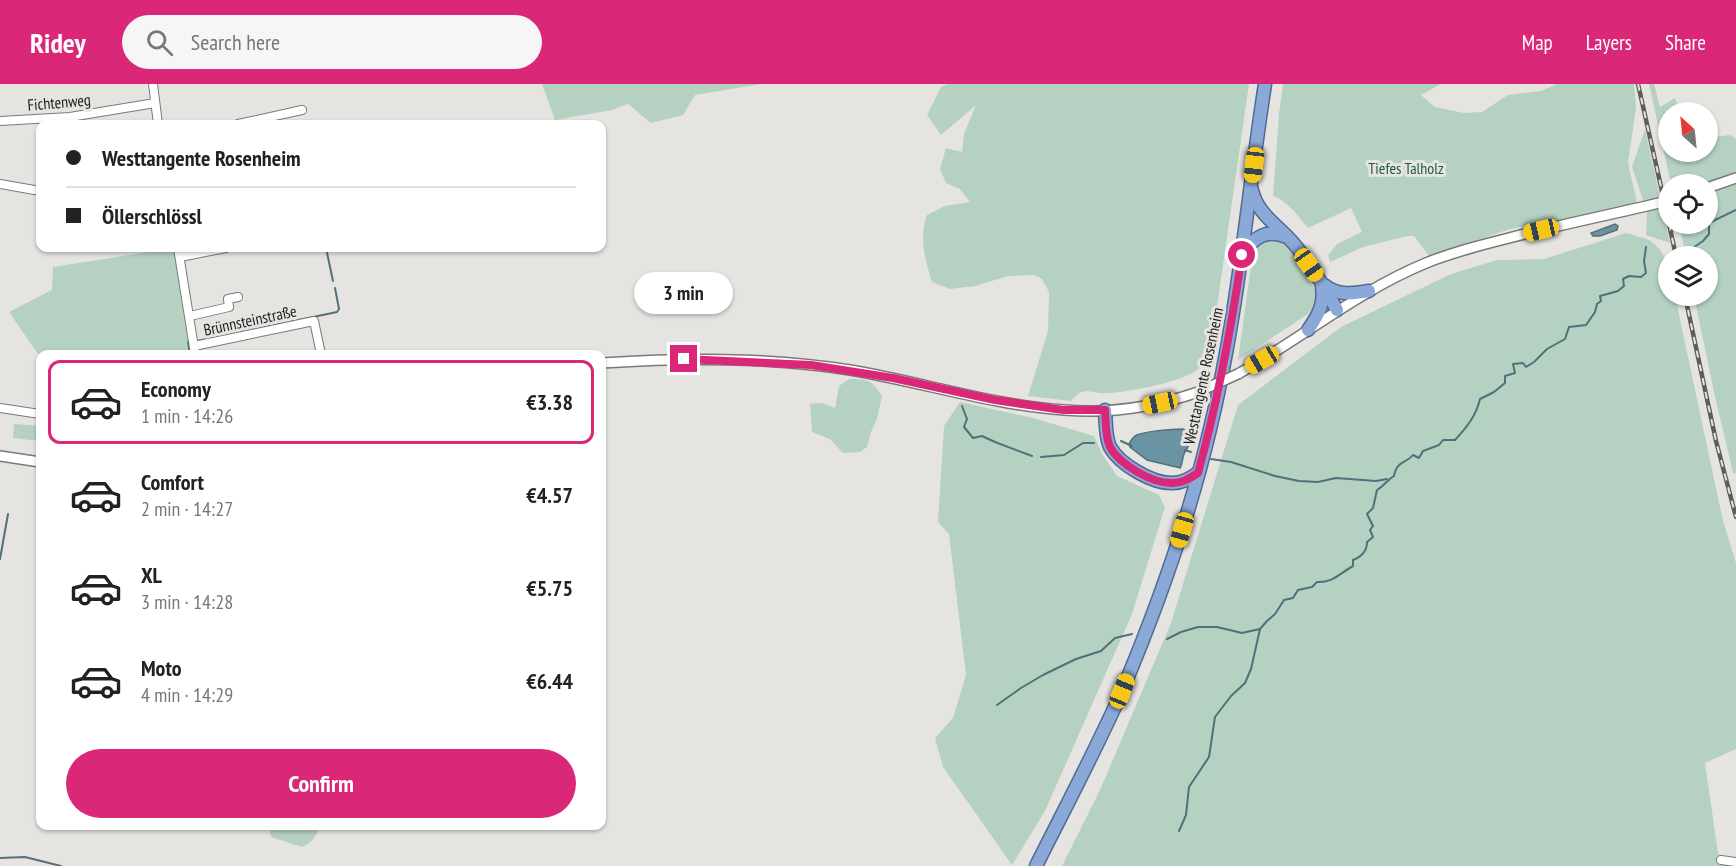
<!DOCTYPE html>
<meta charset="utf-8">
<style>
body{margin:0;font-family:"PT Sans Narrow",sans-serif;background:#f6f6f6;color:#222;height:100vh;display:flex;flex-direction:column;font-size:22px;white-space:nowrap}
*{box-sizing:border-box;margin:0}
p{font-size:20px;color:#767676}
.icon{flex:none;width:33px;height:33px;fill:none;stroke:currentColor;stroke-width:2;stroke-linecap:round;stroke-linejoin:round}
.map{position:relative;flex:1;overflow:hidden}
.side{position:absolute;left:36px;top:266px;width:570px;height:480px;display:flex;flex-direction:column;background:#fff;border-radius:12px;box-shadow:0 2px 4px #0004}
.side>*{flex:none}
.guide{position:absolute;left:36px;top:36px;width:570px;height:132px;border-radius:12px;box-shadow:0 2px 4px #0004;display:grid;align-content:center;height:132px;padding:0 30px;background:#fff}
.needle{width:39px;rotate:333deg}
.controls{position:absolute;left:1658px;top:18px;display:grid;gap:12px}
.controls a{display:grid;place-items:center;width:60px;height:60px;border-radius:50%;background:#fff;box-shadow:0 2px 4px #0004;font-size:30px}
.end{position:absolute;width:27px;height:27px;margin:-14px;border:8px solid #db2777;background:#fff;box-shadow:0 0 0 3px #fff}
.from{border-radius:50%}
.bubble{position:absolute;height:42px;border-radius:21px;background:#fff;box-shadow:0 2px 4px #0004;font-size:20px;font-weight:600;line-height:42px;text-align:center}
.car{position:absolute;width:18px;height:36px;margin:-18px -9px;border-radius:8px;box-shadow:0 0 4px 2px #0007;background:linear-gradient(#f5c518 24%,#345 0 40%,#f5c518 0 76%,#345 0 86%,#f5c518 0)}
.guide b{display:flex;align-items:center;gap:21px;height:57px;font-size:22px}
.guide b+b{border-top:2px solid #e0e0e0}
.guide i{width:15px;height:15px;background:#222}
ul{padding:10px 0 0;list-style:none}
li{display:flex;align-items:center;gap:18px;height:84px;margin:0 12px 9px;padding:0 18px;border:3px solid transparent;border-radius:12px}
li div{flex:1}
li b{display:block;font-size:22px}
li em{font-style:normal;font-weight:600}
li.active{border-color:#db2777}
li>.icon{width:54px;height:54px;stroke-width:1.5}
.action{display:flex;gap:12px;margin-top:auto;padding:12px 30px}
.action a{flex:1;height:69px;border-radius:36px;background:#db2777;color:#fff;font-size:24px;font-weight:600;line-height:69px;text-align:center}
header{display:flex;align-items:center;gap:36px;box-sizing:border-box;height:84px;padding:0 30px;background:#db2777;color:#fff}
header strong{font-size:28px}
nav{display:flex;gap:33px;margin-inline-start:auto;font-size:21px}
.search{width:420px;height:54px;background:#f6f6f6;display:flex;align-items:center;gap:15px;box-sizing:border-box;padding:0 21px;border-radius:33px;color:#767676;font-size:22px}
.map>svg:first-child{display:block}
.green{fill:#b5d1c2}
.water{fill:#6a93a3;stroke:#53707a;stroke-width:1.5}
.lines{fill:none;stroke-linecap:round;stroke-linejoin:round}
.stream{stroke:#53707a;stroke-width:2}
.tertiary-tunnel{stroke:#bebcb9;stroke-width:9;stroke-dasharray:9 4.5;stroke-linecap:butt}
.minor-casing{stroke:#7b7976;stroke-width:10}
.tertiary-casing{stroke:#7b7976;stroke-width:12}
.trunk-casing{stroke:#516a90;stroke-width:15}
.minor{stroke:#fff;stroke-width:8}
.tertiary{stroke:#fff;stroke-width:9}
.trunk{stroke:#8aa8d8;stroke-width:12}
.rail-casing{stroke:#5e5d5b;stroke-width:4.5}
.rail{stroke:#e6e4e0;stroke-width:2;stroke-dasharray:7;stroke-linecap:butt}
.tertiary-bridge-casing{stroke:#7b7976;stroke-width:12;stroke-linecap:butt}
.tertiary-bridge{stroke:#fff;stroke-width:9}
.route{stroke:#db2777;stroke-width:8}
.labels{text-anchor:middle;dominant-baseline:central;stroke-width:6;stroke-linejoin:round;paint-order:stroke}
.street-label{font-size:16px;fill:#1e1d1c;stroke:#e6e4e0}
.park-label{font-size:16px;fill:#1c5d42;stroke:#e6e4e0}
</style>
<header>
<strong>Ridey</strong>
<div class="search"><svg class="icon" aria-label="search" viewBox="0 0 24 24"><circle cx="10" cy="10" r="6"/><path d="M15 15l6 6"/></svg>Search here</div>
<nav><a>Map</a><a>Layers</a><a>Share</a></nav>
</header>
<div class="map">
<svg width="1736" height="782" viewBox="0 0 1736 782">
<rect width="100%" height="100%" fill="#e6e4e0"/>
<g class="green">
<path d="M542,0H761L695,11L683,31L651,39L628,20L612,26L555,36Z"/>
<path d="M948,0H1249L1215,237C1212,252 1210,269 1201,282C1191,297 1128,308 1109,309C1091,311 1085,300 1071,317L1028,312L1048,247L1049,208L1042,195L1034,191L1008,192L975,202L950,205L932,198C925,177 919,152 927,131L945,122L970,118L960,105L946,99L940,85L946,64L962,68L964,50L976,21L941,51L927,31L941,3Z"/>
<path d="M1283,0H1441L1421,11L1435,23L1464,29L1482,28L1508,11L1541,7L1557,0H1634L1636,24L1628,79L1637,118L1587,131L1510,145L1429,172L1414,152H1407L1363,163L1330,178L1328,171L1337,160L1362,148L1351,124L1308,144C1298,132 1288,117 1273,112L1279,30Z"/>
<path d="M1649,0H1654L1660,23L1675,14L1679,28H1668V68H1707V54L1730,51L1736,55V389H1733L1714,308L1694,212H1707V172H1686L1679,140H1707V100H1671Z"/>
<path d="M1645,45L1670,159L1646,151L1647,128L1632,83Z"/>
<path d="M1626,149C1633,151 1642,153 1649,156C1670,169 1668,190 1668,212H1675L1723,437L1736,479V665L1705,679L1718,769L1726,780L1736,782H1062L1100,706L1171,539L1238,321L1341,243L1451,190L1497,176L1544,175Z"/>
<path d="M1269,154L1280,155L1293,171L1317,208L1315,223L1308,230L1238,276L1253,167L1260,157Z"/>
<path d="M174,164L191,270H40V273L9,228L52,206L53,183Z"/>
<path d="M849,295C868,295 872,296 882,312L877,335L871,348L867,363L860,368L843,369L830,355L812,348L810,320L822,319L835,324L839,302Z"/>
<path d="M960,318L1033,334L1094,352L1102,370L1117,392L1159,411L1165,423L1132,530L1045,727L1012,781L943,683L935,654L953,634L966,591L949,450L938,438L944,342Z"/>
<path d="M14,340L40,342V357L13,354Z"/>
<path d="M269,741H319C317,752 313,758 302,763L271,753Z"/>
</g>
<g class="water">
<path d="M1615,140L1618,142L1617,146L1600,152H1593L1591,149Z"/>
<path d="M1183,345C1197,352 1189,360 1184,370C1182,375 1183,379 1180,384L1147,376L1130,363L1129,360C1131,356 1131,355 1135,352C1143,347 1173,345 1183,345Z"/>
</g>
<g class="lines">
<g class="stream">
<path d="M508,40L519,38"/>
<path d="M326,164L333,197"/>
<path d="M1687,168L1703,157L1709,150V139L1736,126"/>
<path d="M197,257L337,228L339,225L335,204"/>
<path d="M188,258L190,270"/>
<path d="M962,322L967,335L964,343L973,354L982,352L995,358L1032,372"/>
<path d="M1121,357L1132,362"/>
<path d="M1185,366L1191,368"/>
<path d="M1041,373L1064,371L1083,359H1094"/>
<path d="M1211,375L1231,378L1275,392L1299,397L1318,398L1336,394L1376,397L1387,395"/>
<path d="M0,475L8,430"/>
<path d="M1167,555L1181,548L1198,543H1217L1242,549L1260,545"/>
<path d="M997,621L1021,604L1043,591L1076,575L1101,567L1115,554L1132,550"/>
<path d="M1179,747L1186,731L1189,703L1209,673L1215,633L1231,612L1245,599L1251,585L1260,545L1267,537L1275,530L1284,516L1293,514L1298,506L1312,503L1317,498C1333,499 1340,489 1353,482V476C1361,473 1367,467 1367,458L1373,453L1370,446L1373,442L1367,430L1373,424L1377,406C1384,402 1387,396 1394,392C1397,376 1406,380 1413,371L1419,374L1423,367L1439,361L1443,356H1455C1467,343 1476,332 1480,315L1494,308L1505,299V292L1515,289L1513,280L1523,279L1526,283L1534,278L1547,265L1565,255L1569,243L1586,241L1595,228L1597,220L1601,217L1600,212L1618,207L1624,202L1623,195L1629,192L1641,193L1646,189L1644,177L1646,163"/>
<path d="M0,774L25,773L61,782"/>
</g>
<path class="tertiary-tunnel" d="M1659,119L1668,117"/>
<defs>
<g id="minor">
<path d="M153,0L158,40"/>
<path d="M0,37L70,33L155,19"/>
<path d="M238,40L302,26"/>
<path d="M0,100L40,107"/>
<path d="M178,164L195,270"/>
<path d="M180,173L226,164"/>
<path d="M190,232L229,223L228,215L238,213"/>
<path d="M194,262L314,237L321,270"/>
<path d="M0,324L40,330"/>
<path d="M1721,776L1736,778"/>
</g>
<g id="tertiary">
<path d="M1707,104L1736,94"/>
<path d="M602,279C684,274 768,273 850,286C922,298 992,321 1064,326C1110,330 1155,323 1198,308"/>
<path d="M1238,290C1302,254 1358,207 1426,179C1453,168 1481,161 1509,154C1559,141 1609,131 1659,119"/>
<path d="M0,372L40,378"/>
</g>
<g id="trunk">
<path d="M1252,106C1257,130 1279,142 1294,160C1311,180 1324,203 1337,226"/>
<path d="M1242,171C1253,154 1266,144 1287,153"/>
<path d="M1324,201C1338,212 1352,210 1369,207"/>
<path d="M1308,246C1318,232 1325,220 1322,202"/>
<path d="M1105,326C1106,338 1105,352 1110,363C1120,381 1153,400 1173,399C1183,399 1190,394 1198,389"/>
<path d="M1036,782C1065,724 1096,666 1122,607C1158,522 1189,434 1210,345C1238,231 1247,115 1265,0"/>
</g>
</defs>
<use href="#minor" class="minor-casing"/>
<use href="#tertiary" class="tertiary-casing"/>
<use href="#trunk" class="trunk-casing"/>
<use href="#minor" class="minor"/>
<use href="#tertiary" class="tertiary"/>
<use href="#trunk" class="trunk"/>
<defs>
<g id="rail">
<path d="M1638,0L1668,134"/>
<path d="M1669,140L1676,172"/>
<path d="M1685,212L1716,357L1736,433"/>
</g>
</defs>
<use href="#rail" class="rail-casing"/>
<use href="#rail" class="rail"/>
<defs>
<path id="tertiary-bridge" d="M1198,308L1238,290"/>
</defs>
<use href="#tertiary-bridge" class="tertiary-bridge-casing"/>
<use href="#tertiary-bridge" class="tertiary-bridge"/>
</g>
<g class="lines">
<path class="route" d="M684,275L811,281L893,294L995,316L1063,326H1105C1106,338 1105,352 1110,363C1120,381 1153,400 1173,399C1183,399 1190,394 1198,389C1218,317 1231,245 1242,171"/>
</g>
<g class="labels">
<g class="street-label">
<text transform="translate(59 18) rotate(-5)">Fichtenweg</text>
<text transform="translate(250 236) rotate(-12)">Brünnsteinstraße</text>
<text transform="translate(1203 292) rotate(-78)">Westtangente Rosenheim</text>
</g>
<g class="park-label">
<text x="1406" y="84">Tiefes Talholz</text>
</g>
</g>
</svg>
<div class="controls">
<a><svg class="needle" viewBox="-14 -14 28 28"><path d="M0-13l5 13h-10z" fill="#e53935"/><path d="M0 13l5-13h-10z" fill="#767676"/></svg></a>
<a><svg class="icon" aria-label="locate" viewBox="0 0 24 24"><circle cx="12" cy="12" r="6"/><path d="M12 2v4M12 18v4M2 12h4M18 12h4"/></svg></a>
<a><svg class="icon" aria-label="layers" viewBox="0 0 24 24"><path d="M12 4l9 5-9 5-9-5zM3 14l9 5 9-5"/></svg></a>
</div>
<i class="end from" style="left:1242px;top:171px"></i>
<i class="end" style="left:684px;top:275px"></i>
<div class="bubble" style="left:634px;top:188px;width:99px">3 min</div>
<i class="car" style="left:1254px;top:81px;rotate:187deg"></i>
<i class="car" style="left:1541px;top:146px;rotate:257deg"></i>
<i class="car" style="left:1309px;top:181px;rotate:145deg"></i>
<i class="car" style="left:1262px;top:276px;rotate:240deg"></i>
<i class="car" style="left:1160px;top:319px;rotate:258deg"></i>
<i class="car" style="left:1182px;top:446px;rotate:196deg"></i>
<i class="car" style="left:1122px;top:607px;rotate:22deg"></i>
<div class="guide">
<b><i class="from"></i>Westtangente Rosenheim</b>
<b><i></i>Öllerschlössl</b>
</div>
<section class="side">
<ul>
<li class="active"><svg class="icon" aria-label="car" viewBox="0 0 24 24"><path d="M5 17H2v-5l4-1 3-4h7l3 4 3 1v5h-3M9 17h6M6 11h13"/><circle cx="7" cy="17" r="2"/><circle cx="17" cy="17" r="2"/></svg><div><b>Economy</b><p>1 min · 14:26</p></div><em>€3.38</em></li>
<li><svg class="icon" aria-label="car" viewBox="0 0 24 24"><path d="M5 17H2v-5l4-1 3-4h7l3 4 3 1v5h-3M9 17h6M6 11h13"/><circle cx="7" cy="17" r="2"/><circle cx="17" cy="17" r="2"/></svg><div><b>Comfort</b><p>2 min · 14:27</p></div><em>€4.57</em></li>
<li><svg class="icon" aria-label="car" viewBox="0 0 24 24"><path d="M5 17H2v-5l4-1 3-4h7l3 4 3 1v5h-3M9 17h6M6 11h13"/><circle cx="7" cy="17" r="2"/><circle cx="17" cy="17" r="2"/></svg><div><b>XL</b><p>3 min · 14:28</p></div><em>€5.75</em></li>
<li><svg class="icon" aria-label="car" viewBox="0 0 24 24"><path d="M5 17H2v-5l4-1 3-4h7l3 4 3 1v5h-3M9 17h6M6 11h13"/><circle cx="7" cy="17" r="2"/><circle cx="17" cy="17" r="2"/></svg><div><b>Moto</b><p>4 min · 14:29</p></div><em>€6.44</em></li>
</ul>
<div class="action"><a>Confirm</a></div>
</section>
</div>
